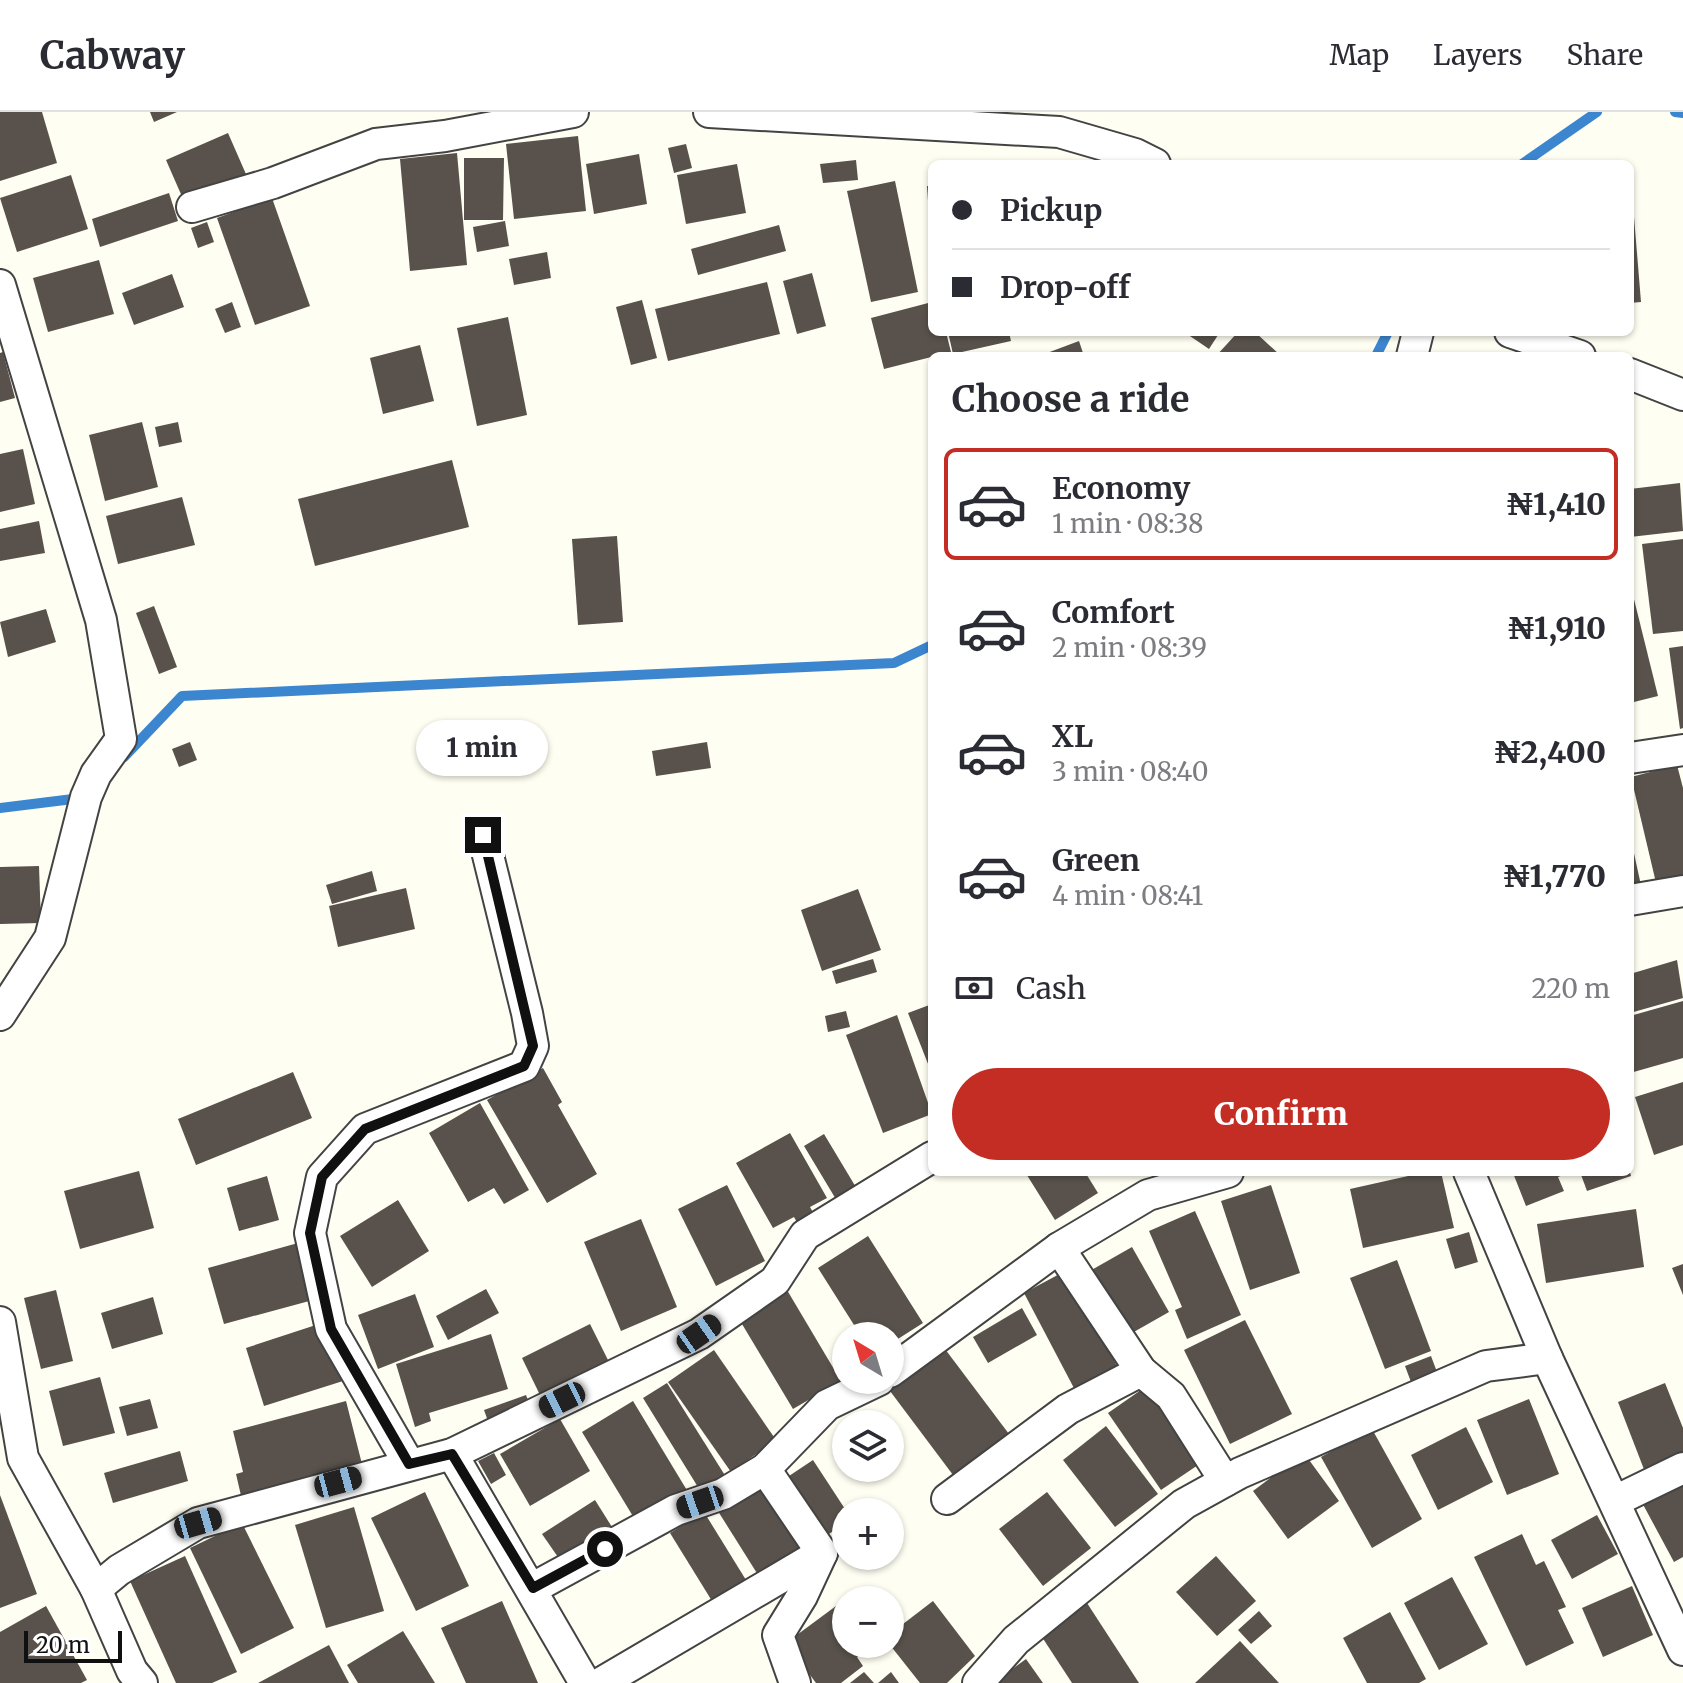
<!DOCTYPE html>
<meta charset="utf-8">
<style>
body{margin:0;font-family:Merriweather,serif;background:#f2f2f3;color:#2b2b33;height:100vh;display:flex;flex-direction:column;font-size:30px;white-space:nowrap}
*{box-sizing:border-box;margin:0}
p{font-size:26px;color:#7c7c81}
.icon{flex:none;width:44px;height:44px;fill:none;stroke:currentColor;stroke-width:2;stroke-linecap:round;stroke-linejoin:round}
.map{position:relative;flex:1;overflow:hidden}
.sheet{position:absolute;left:928px;top:240px;width:706px;height:824px;display:flex;flex-direction:column;background:#fff;border-radius:12px;box-shadow:0 2px 6px #0004}
.sheet>*{flex:none}
.banner{position:absolute;left:928px;top:48px;width:706px;height:176px;border-radius:12px;box-shadow:0 2px 6px #0004;display:grid;align-content:center;height:176px;padding:0 24px;background:#fff}
.needle{width:52px;rotate:322deg}
.fabs{position:absolute;left:832px;top:1210px;display:grid;gap:16px}
.fabs a{display:grid;place-items:center;width:72px;height:72px;border-radius:50%;background:#fff;box-shadow:0 2px 6px #0004;font-size:40px}
.scale{position:absolute;left:24px;bottom:20px;width:98px;box-sizing:border-box;padding-left:8px;border:4px solid #101010;border-top:0;font-size:22px;line-height:28px;white-space:nowrap;color:#101010;-webkit-text-stroke:6px #fff;paint-order:stroke}
.end{position:absolute;width:36px;height:36px;margin:-18px;border:10px solid #101010;background:#fff;box-shadow:0 0 0 4px #fff}
.from{border-radius:50%}
.bubble{position:absolute;height:56px;border-radius:28px;background:#fff;box-shadow:0 2px 6px #0004;font-size:26px;font-weight:800;line-height:56px;text-align:center}
.car{position:absolute;width:24px;height:48px;margin:-24px -12px;border-radius:10px;box-shadow:0 0 6px 2px #0007;background:linear-gradient(#222 24%,#8ab4d8 0 40%,#222 0 76%,#8ab4d8 0 86%,#222 0)}
.banner b{display:flex;align-items:center;gap:28px;height:76px;font-size:30px}
.banner b+b{border-top:2px solid #e1e1e2}
.banner i{width:20px;height:20px;background:#2b2b33}
ul{padding:0;list-style:none}
li{display:flex;align-items:center;gap:24px;height:112px;margin:0 16px 12px;padding:0 8px;border:4px solid transparent;border-radius:12px}
li div{flex:1}
li b{display:block;font-size:30px}
li em{font-style:normal;font-weight:800}
li.on{border-color:#c32d24}
li>.icon{width:72px;height:72px;stroke-width:1.5}
h2{padding:0 24px;font-size:36px;line-height:96px}
.pay{display:flex;align-items:center;gap:20px;height:88px;padding:0 24px;font-size:30px}
.pay p{margin-inline-start:auto}
.action{display:flex;gap:16px;margin-top:auto;padding:16px 24px}
.action a{flex:1;height:92px;border-radius:48px;background:#c32d24;color:#fff;font-size:32px;font-weight:800;line-height:92px;text-align:center}
header{display:flex;align-items:center;gap:48px;box-sizing:border-box;height:112px;padding:0 40px;background:#fff;border-bottom:2px solid #e1e1e2}
header strong{font-size:38px}
nav{display:flex;gap:44px;margin-inline-start:auto;font-size:28px}
.map>svg:first-child{display:block}
.lines{fill:none;stroke-linecap:round;stroke-linejoin:round}
.stream{stroke:#3c86d0;stroke-width:10}
.building{fill:#59524c}
.street-casing{stroke:#434343;stroke-width:34}
.street{stroke:#fff;stroke-width:30}
.route{stroke:#101010;stroke-width:10}
</style>
<header>
<strong>Cabway</strong>
<nav><a>Map</a><a>Layers</a><a>Share</a></nav>
</header>
<div class="map">
<svg width="1683" height="1571" viewBox="0 0 1683 1571">
<rect width="100%" height="100%" fill="#fffef2"/>
<g class="lines">
<g class="stream">
<path d="M1675,0L1683,1"/>
<path d="M1522,52L1597,0"/>
<path d="M1376,244L1388,220"/>
<path d="M124,645L182,584L894,551L932,533"/>
<path d="M0,696L81,686"/>
</g>
</g>
<g class="building">
<path d="M0,0H42L57,51L0,69Z"/>
<path d="M150,0H177L154,10Z"/>
<path d="M228,21L249,69L187,96L166,48Z"/>
<path d="M578,24L586,99L514,107L506,32Z"/>
<path d="M686,32L692,56L674,61L668,36Z"/>
<path d="M457,41L467,153L410,159L400,47Z"/>
<path d="M639,42L647,92L594,102L586,52Z"/>
<path d="M464,46H504L503,108H464Z"/>
<path d="M856,48L858,68L823,71L820,52Z"/>
<path d="M737,52L746,101L686,112L677,63Z"/>
<path d="M71,63L88,117L17,140L0,86Z"/>
<path d="M895,69L918,180L871,190L847,79Z"/>
<path d="M927,74H932V118H930Z"/>
<path d="M169,81L178,109L100,135L92,107Z"/>
<path d="M272,86L310,194L255,213L217,106Z"/>
<path d="M1634,105L1641,190L1630,191V106Z"/>
<path d="M505,109L509,134L477,140L473,115Z"/>
<path d="M207,110L214,130L198,136L191,116Z"/>
<path d="M779,113L786,139L698,163L691,137Z"/>
<path d="M547,140L551,166L514,173L509,147Z"/>
<path d="M99,148L114,202L48,220L33,166Z"/>
<path d="M812,161L826,214L797,222L783,169Z"/>
<path d="M172,162L184,195L134,213L122,181Z"/>
<path d="M767,170L780,222L668,249L655,197Z"/>
<path d="M642,188L657,246L631,253L616,195Z"/>
<path d="M232,190L241,215L225,221L215,197Z"/>
<path d="M932,190V220H946L951,240L884,257L871,206Z"/>
<path d="M508,205L527,303L477,314L457,216Z"/>
<path d="M948,220H1009L1011,229L953,242Z"/>
<path d="M1184,220H1220L1209,237Z"/>
<path d="M1238,220H1255L1281,244H1216Z"/>
<path d="M1079,229L1084,244H1039Z"/>
<path d="M420,233L434,289L383,302L370,246Z"/>
<path d="M3,240L15,286L0,290V241Z"/>
<path d="M142,310L158,375L105,389L89,323Z"/>
<path d="M178,310L182,330L159,335L155,315Z"/>
<path d="M23,337L35,392L0,400V342Z"/>
<path d="M452,348L469,415L315,454L298,387Z"/>
<path d="M1680,371L1683,419L1630,425V377Z"/>
<path d="M182,385L195,433L118,452L106,404Z"/>
<path d="M39,409L45,441L0,449V417Z"/>
<path d="M617,424L623,510L578,513L572,427Z"/>
<path d="M1683,427V519L1653,522L1642,432Z"/>
<path d="M1630,471L1658,584L1630,591Z"/>
<path d="M154,494L177,555L159,562L136,501Z"/>
<path d="M46,497L56,530L8,545L0,510Z"/>
<path d="M1683,534V616L1680,617L1669,536Z"/>
<path d="M190,630L197,648L179,655L172,637Z"/>
<path d="M707,630L711,656L656,664L652,639Z"/>
<path d="M1677,653L1683,676V768L1657,775L1631,665Z"/>
<path d="M1630,723L1642,778L1630,780Z"/>
<path d="M39,754L41,811L0,812V755Z"/>
<path d="M372,759L377,779L332,792L326,773Z"/>
<path d="M406,776L415,817L338,835L329,794Z"/>
<path d="M858,777L881,838L822,859L801,798Z"/>
<path d="M873,847L877,860L836,872L832,859Z"/>
<path d="M1677,848L1683,886L1630,901V862Z"/>
<path d="M1683,889V946L1630,961V904Z"/>
<path d="M932,892V962L908,901Z"/>
<path d="M846,899L850,915L828,920L825,904Z"/>
<path d="M897,903L932,1002L883,1021L846,923Z"/>
<path d="M543,956L562,990L558,993L597,1062L547,1091L487,988Z"/>
<path d="M293,960L312,1006L196,1053L178,1007Z"/>
<path d="M1683,970V1033L1654,1043L1635,985Z"/>
<path d="M480,991L529,1078L504,1092L494,1076L468,1090L429,1021Z"/>
<path d="M790,1021L827,1086L810,1095L816,1106L800,1116L794,1105L773,1116L736,1051Z"/>
<path d="M824,1022L860,1082L840,1094L804,1034Z"/>
<path d="M139,1059L154,1116L80,1137L64,1079Z"/>
<path d="M1025,1060H1085L1098,1081L1055,1108Z"/>
<path d="M1426,1060H1441L1454,1116L1363,1136L1350,1077Z"/>
<path d="M1504,1060H1571L1558,1065L1564,1079L1526,1094L1513,1061L1506,1064Z"/>
<path d="M1580,1060H1630L1631,1064L1587,1079Z"/>
<path d="M267,1064L279,1108L239,1119L227,1076Z"/>
<path d="M727,1073L765,1149L716,1174L678,1097Z"/>
<path d="M1271,1073L1300,1161L1250,1178L1221,1089Z"/>
<path d="M398,1088L429,1139L372,1175L340,1124Z"/>
<path d="M1636,1097L1644,1155L1546,1171L1537,1112Z"/>
<path d="M1195,1099L1241,1203L1187,1227L1175,1198L1182,1195L1149,1119Z"/>
<path d="M641,1107L677,1195L621,1219L584,1130Z"/>
<path d="M1469,1120L1478,1150L1455,1157L1446,1127Z"/>
<path d="M868,1124L923,1211L890,1232V1224H861L818,1156Z"/>
<path d="M298,1131L313,1188L224,1212L208,1156Z"/>
<path d="M1132,1135L1169,1200L1125,1225L1088,1160Z"/>
<path d="M1397,1148L1431,1239L1385,1257L1350,1166Z"/>
<path d="M1683,1152V1183L1672,1156Z"/>
<path d="M1067,1158L1119,1258L1076,1280L1024,1181Z"/>
<path d="M486,1177L499,1201L448,1228L436,1204Z"/>
<path d="M56,1178L73,1249L41,1257L24,1186Z"/>
<path d="M787,1178L841,1269L793,1297L739,1207Z"/>
<path d="M415,1182L434,1235L378,1257L358,1203Z"/>
<path d="M153,1185L163,1222L112,1237L101,1201Z"/>
<path d="M1022,1196L1037,1223L988,1251L973,1225Z"/>
<path d="M1245,1208L1292,1302L1230,1332L1184,1238Z"/>
<path d="M325,1210L343,1269L264,1294L246,1236Z"/>
<path d="M590,1212L608,1248L540,1283L522,1246Z"/>
<path d="M491,1222L508,1277L429,1301L431,1309L415,1315L396,1252Z"/>
<path d="M945,1237L1012,1326L956,1367L890,1279Z"/>
<path d="M714,1238L776,1328L731,1360L668,1270Z"/>
<path d="M1431,1244L1437,1260L1411,1270L1405,1254Z"/>
<path d="M100,1265L115,1321L63,1334L49,1279Z"/>
<path d="M667,1271L726,1365L701,1380L643,1286Z"/>
<path d="M1151,1271L1204,1349L1161,1378L1108,1301Z"/>
<path d="M1665,1271L1683,1316V1345L1645,1360L1618,1290Z"/>
<path d="M526,1283L532,1298L489,1312L484,1298Z"/>
<path d="M150,1287L158,1316L127,1324L119,1295Z"/>
<path d="M1529,1287L1559,1362L1507,1383L1477,1308Z"/>
<path d="M346,1289L363,1356L242,1388L236,1362L243,1360L233,1319Z"/>
<path d="M633,1289L688,1380L637,1411L582,1320Z"/>
<path d="M560,1307L590,1359L530,1394L500,1342Z"/>
<path d="M1106,1314L1158,1382L1115,1415L1063,1348Z"/>
<path d="M1466,1315L1493,1370L1438,1398L1411,1343Z"/>
<path d="M1372,1317L1422,1407L1372,1436L1321,1345Z"/>
<path d="M180,1339L188,1369L113,1391L104,1361Z"/>
<path d="M494,1341L506,1363L491,1372L478,1349Z"/>
<path d="M1304,1341L1339,1389L1288,1427L1253,1379Z"/>
<path d="M813,1348L847,1400L846,1411L821,1427L783,1368Z"/>
<path d="M1683,1362V1445L1674,1450L1639,1385Z"/>
<path d="M764,1366L807,1435L760,1466L716,1396Z"/>
<path d="M425,1380L469,1474L416,1499L371,1406Z"/>
<path d="M1047,1380L1091,1436L1043,1474L999,1417Z"/>
<path d="M0,1383L37,1482L0,1496Z"/>
<path d="M595,1388L612,1415L560,1448L542,1422Z"/>
<path d="M354,1395L384,1499L326,1516L295,1413Z"/>
<path d="M704,1400L746,1468L712,1489L670,1421Z"/>
<path d="M1597,1403L1618,1442L1572,1467L1551,1428Z"/>
<path d="M242,1411L294,1516L241,1542L190,1436Z"/>
<path d="M1522,1422L1536,1453L1544,1449L1566,1495L1558,1498L1574,1531L1526,1554L1474,1445Z"/>
<path d="M185,1444L237,1560L212,1571H176L130,1469Z"/>
<path d="M1216,1444L1256,1489L1217,1524L1176,1480Z"/>
<path d="M1452,1465L1488,1532L1439,1558L1404,1491Z"/>
<path d="M1632,1474L1653,1523L1603,1545L1582,1496Z"/>
<path d="M502,1489L538,1571H466L441,1516Z"/>
<path d="M933,1489L975,1544L947,1571H920L890,1533V1522Z"/>
<path d="M1087,1491L1139,1571H1072L1040,1522Z"/>
<path d="M46,1494L87,1568L81,1571H0V1520Z"/>
<path d="M836,1494L846,1507V1532H865L868,1536L857,1545L863,1554L841,1571H816L786,1531Z"/>
<path d="M1259,1499L1272,1514L1251,1532L1238,1518Z"/>
<path d="M1390,1500L1426,1567L1419,1571H1367L1343,1526Z"/>
<path d="M403,1519L435,1571H358L347,1553Z"/>
<path d="M1240,1529L1279,1571H1195Z"/>
<path d="M329,1533L349,1571H258Z"/>
<path d="M1026,1547L1043,1571H993Z"/>
<path d="M864,1560L874,1571H850Z"/>
<path d="M891,1560L899,1571H878Z"/>
</g>
<g class="lines">
<defs>
<g id="street">
<path d="M709,0L1059,20L1135,42L1155,52"/>
<path d="M192,95L273,71L376,32L445,24L573,0"/>
<path d="M0,173L101,508L121,627L96,662L86,685L50,826L0,903"/>
<path d="M1510,220L1580,244"/>
<path d="M1412,244L1418,220"/>
<path d="M1630,262L1683,283"/>
<path d="M1630,646L1683,638"/>
<path d="M1630,788L1683,779"/>
<path d="M1469,1060L1547,1246L1683,1538"/>
<path d="M1059,1136L1141,1259L1171,1284L1225,1369"/>
<path d="M0,1210L23,1346L96,1477L132,1559L142,1571"/>
<path d="M890,1260L1059,1136L1148,1083L1228,1060"/>
<path d="M452,1342L585,1571"/>
<path d="M409,1352L331,1217L310,1121L322,1065L365,1017L524,954L533,934L527,901L483,723"/>
<path d="M765,1357L822,1441L802,1484L778,1523L795,1571"/>
<path d="M947,1387L1068,1297L1141,1259"/>
<path d="M1615,1389L1683,1356"/>
<path d="M533,1476L676,1398L723,1382L765,1357L827,1293L879,1268"/>
<path d="M96,1477L119,1458L198,1411L452,1342L699,1222L775,1169L805,1123L932,1045"/>
<path d="M601,1571L822,1441"/>
<path d="M978,1571L1016,1528L1184,1392L1240,1361L1486,1254L1547,1246"/>
</g>
</defs>
<use href="#street" class="street-casing"/>
<use href="#street" class="street"/>
</g>
<g class="lines">
<path class="route" d="M483,723L533,934L524,954L365,1017L322,1065L310,1121L331,1217L409,1352L452,1342L533,1476L605,1437"/>
</g>
</svg>
<div class="fabs">
<a><svg class="needle" viewBox="-14 -14 28 28"><path d="M0-13l5 13h-10z" fill="#e53935"/><path d="M0 13l5-13h-10z" fill="#7c7c81"/></svg></a>
<a><svg class="icon" aria-label="layers" viewBox="0 0 24 24"><path d="M12 4l9 5-9 5-9-5zM3 14l9 5 9-5"/></svg></a>
<a>+</a>
<a>−</a>
</div>
<div class="scale">20 m</div>
<i class="end from" style="left:605px;top:1437px"></i>
<i class="end" style="left:483px;top:723px"></i>
<div class="bubble" style="left:416px;top:608px;width:132px">1 min</div>
<i class="car" style="left:699px;top:1222px;rotate:55deg"></i>
<i class="car" style="left:562px;top:1288px;rotate:244deg"></i>
<i class="car" style="left:338px;top:1370px;rotate:75deg"></i>
<i class="car" style="left:700px;top:1390px;rotate:251deg"></i>
<i class="car" style="left:198px;top:1411px;rotate:74deg"></i>
<div class="banner">
<b><i class="from"></i>Pickup</b>
<b><i></i>Drop-off</b>
</div>
<section class="sheet">
<h2>Choose a ride</h2>
<ul>
<li class="on"><svg class="icon" aria-label="car" viewBox="0 0 24 24"><path d="M5 17H2v-5l4-1 3-4h7l3 4 3 1v5h-3M9 17h6M6 11h13"/><circle cx="7" cy="17" r="2"/><circle cx="17" cy="17" r="2"/></svg><div><b>Economy</b><p>1 min · 08:38</p></div><em>₦1,410</em></li>
<li><svg class="icon" aria-label="car" viewBox="0 0 24 24"><path d="M5 17H2v-5l4-1 3-4h7l3 4 3 1v5h-3M9 17h6M6 11h13"/><circle cx="7" cy="17" r="2"/><circle cx="17" cy="17" r="2"/></svg><div><b>Comfort</b><p>2 min · 08:39</p></div><em>₦1,910</em></li>
<li><svg class="icon" aria-label="car" viewBox="0 0 24 24"><path d="M5 17H2v-5l4-1 3-4h7l3 4 3 1v5h-3M9 17h6M6 11h13"/><circle cx="7" cy="17" r="2"/><circle cx="17" cy="17" r="2"/></svg><div><b>XL</b><p>3 min · 08:40</p></div><em>₦2,400</em></li>
<li><svg class="icon" aria-label="car" viewBox="0 0 24 24"><path d="M5 17H2v-5l4-1 3-4h7l3 4 3 1v5h-3M9 17h6M6 11h13"/><circle cx="7" cy="17" r="2"/><circle cx="17" cy="17" r="2"/></svg><div><b>Green</b><p>4 min · 08:41</p></div><em>₦1,770</em></li>
</ul>
<div class="pay"><svg class="icon" aria-label="cash" viewBox="0 0 24 24"><path d="M3 7h18v10H3z"/><circle cx="12" cy="12" r="2"/></svg>Cash<p>220 m</p></div>
<div class="action"><a>Confirm</a></div>
</section>
</div>
